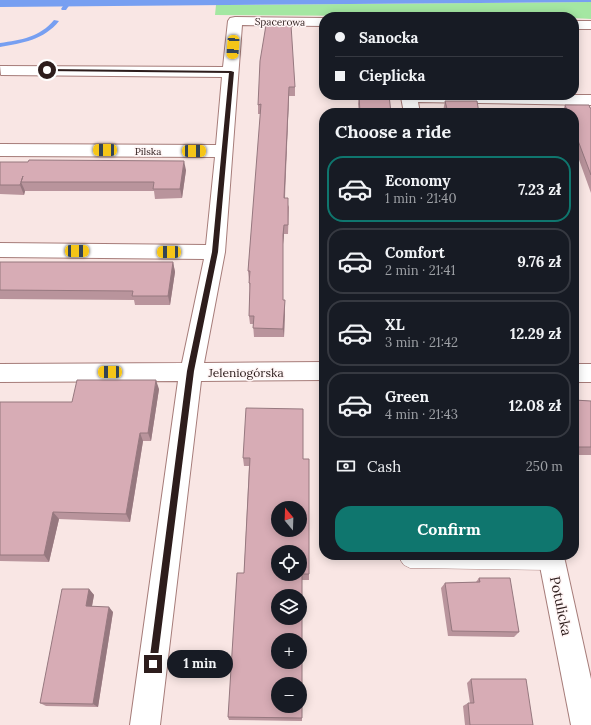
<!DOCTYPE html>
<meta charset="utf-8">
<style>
body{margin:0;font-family:Lora,serif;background:#242831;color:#f1f3f6;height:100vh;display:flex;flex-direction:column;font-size:15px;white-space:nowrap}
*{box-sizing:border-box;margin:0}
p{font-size:13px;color:#9ea1a6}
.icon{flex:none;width:22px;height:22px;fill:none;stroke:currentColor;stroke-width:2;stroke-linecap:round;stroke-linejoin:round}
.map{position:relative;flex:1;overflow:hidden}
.drawer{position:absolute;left:319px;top:108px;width:260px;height:452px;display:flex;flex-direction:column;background:#171b24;border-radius:16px;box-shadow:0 2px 10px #0003}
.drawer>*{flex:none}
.banner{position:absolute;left:319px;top:12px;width:260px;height:88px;border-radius:16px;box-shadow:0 2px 10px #0003;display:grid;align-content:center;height:88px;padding:0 16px;background:#171b24}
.needle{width:26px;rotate:341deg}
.controls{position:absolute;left:271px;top:501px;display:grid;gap:8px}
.controls a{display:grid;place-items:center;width:36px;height:36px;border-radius:50%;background:#171b24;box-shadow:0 2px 10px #0003;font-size:20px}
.end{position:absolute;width:18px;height:18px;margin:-9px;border:5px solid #2d1d1c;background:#fff;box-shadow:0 0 0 2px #fff}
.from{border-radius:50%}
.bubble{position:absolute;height:28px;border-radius:14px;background:#171b24;box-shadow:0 2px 10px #0003;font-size:13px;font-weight:800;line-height:28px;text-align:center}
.car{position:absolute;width:12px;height:24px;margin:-12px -6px;border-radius:5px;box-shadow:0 0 3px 1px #0007;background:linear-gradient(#f5c518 24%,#345 0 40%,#f5c518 0 76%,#345 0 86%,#f5c518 0)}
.banner b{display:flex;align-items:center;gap:14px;height:38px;font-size:15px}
.banner b+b{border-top:1px solid #363941}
.banner i{width:10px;height:10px;background:#f1f3f6}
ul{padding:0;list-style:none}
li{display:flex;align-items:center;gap:12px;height:66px;margin:0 8px 6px;padding:0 8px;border:2px solid #363941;border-radius:16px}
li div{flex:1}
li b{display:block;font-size:15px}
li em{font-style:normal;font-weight:800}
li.active{border-color:#0f766e}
li>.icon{width:36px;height:36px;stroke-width:1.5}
h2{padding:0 16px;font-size:18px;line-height:48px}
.pay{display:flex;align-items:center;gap:10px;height:44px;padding:0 16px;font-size:15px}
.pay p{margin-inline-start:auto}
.button{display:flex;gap:8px;margin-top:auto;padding:8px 16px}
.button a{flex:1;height:46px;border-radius:16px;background:#0f766e;color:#fff;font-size:16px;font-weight:800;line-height:46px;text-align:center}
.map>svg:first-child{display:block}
.green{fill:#a4e7a2}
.water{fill:#779ff1}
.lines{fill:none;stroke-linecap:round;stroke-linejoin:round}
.stream{fill:#779ff1;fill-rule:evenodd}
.service-casing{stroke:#a67c79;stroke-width:1}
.minor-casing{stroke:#a67c79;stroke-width:2}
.service{fill:#fff;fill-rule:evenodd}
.minor{fill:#fff;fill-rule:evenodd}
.wall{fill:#b9949c}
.shaded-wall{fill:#96787f}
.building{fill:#d7acb5;stroke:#96787f;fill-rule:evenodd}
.route{fill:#2d1d1c}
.labels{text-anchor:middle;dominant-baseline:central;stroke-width:3;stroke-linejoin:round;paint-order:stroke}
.far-street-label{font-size:10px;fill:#2d1d1c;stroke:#fff5f5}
.street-label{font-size:12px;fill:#2d1d1c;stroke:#fff5f5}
.near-street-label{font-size:14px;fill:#2d1d1c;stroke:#fff5f5}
</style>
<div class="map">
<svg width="591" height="725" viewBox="0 0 591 725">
<rect width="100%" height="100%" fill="#f9e6e4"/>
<path class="green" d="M591,2V19L574,18V17L215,15L216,5Z"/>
<path class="water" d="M0,0H591V2L0,7Z"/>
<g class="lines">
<g class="stream">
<path d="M67,0H73L66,10H62L61,9Z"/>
<path d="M54,20L59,21C44,40 22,43 0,47V43C21,40 40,37 54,20Z"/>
</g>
<defs>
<path id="service" d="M397,555H558L561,561L558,567L552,570L410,568L404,565Z"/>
<g id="minor">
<path d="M235,17L324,18V26L242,25L225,252L204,363L324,362V380L201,381L160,725H130L178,381L0,382V364L182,363L204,259L0,257V243L206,245L215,157L0,156V144L216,145L222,77L1,75L0,66L223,67L228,21L230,18Z"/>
<rect x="574" y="21" width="17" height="8"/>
<path d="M402,95H591V105L418,102L420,113H404L401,97Z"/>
<rect x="574" y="364" width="17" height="18"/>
<path d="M541,555H563L565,561L591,679V725H571L539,561Z"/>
</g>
</defs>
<use href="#service" class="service-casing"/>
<use href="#minor" class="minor-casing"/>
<use href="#service" class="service"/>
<use href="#minor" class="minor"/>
</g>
<g class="wall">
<path d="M266,25L295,87V96H289L285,198L289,207L288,234H284L283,244V300L285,308L284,337H254L253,324H250L249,316L250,291L248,271L261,114H258V105Z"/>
<path d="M359,95L391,113H359L358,104Z"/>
<path d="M445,101L479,113H444L443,111Z"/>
<path d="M565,105L591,108V193L574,146V113H562Z"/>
<path d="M0,162L186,170L182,198L155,199L154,191H25L24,195L0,194Z"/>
<path d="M0,262H173L175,272L170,305H135L134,300L0,299Z"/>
<path d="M159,389L151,441H143L130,522L59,519L49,562L0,561V402H72Z"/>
<path d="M574,400L591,401V455H574Z"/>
<path d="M243,458L303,459L309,574V580H302V721L229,720L228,717L244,573L249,466H244Z"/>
<path d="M479,578L519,632L514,637L448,636L441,588L445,583L476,582Z"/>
<path d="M89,589L94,595L92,606L113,612L98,707L46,706L40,703Z"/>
<path d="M471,679L533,725H465L463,706L468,703H470L467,683Z"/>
</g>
<g class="shaded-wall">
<path d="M289,87V96L284,207V198Z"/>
<path d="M184,161L186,170L182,198L180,189Z"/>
<path d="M21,182L25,191L24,195L20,185Z"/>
<path d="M284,225V234L283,244V235Z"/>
<path d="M173,262L175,272L170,305L168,296Z"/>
<path d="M285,300V308L284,337L283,329Z"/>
<path d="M156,380L159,389L151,441L148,433Z"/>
<path d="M140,433L143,441L130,522L126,514Z"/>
<path d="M53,512L59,519L49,562L44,555Z"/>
<path d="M89,589L94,595L91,611L86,606Z"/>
<path d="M109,607L113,612L98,707L93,704Z"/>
</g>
<g class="building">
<path d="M266,25H291L295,87H289L284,198H288V225H284L283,235V300H285L283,329L253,328L254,316H249L250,283H249L250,271H248L261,104L258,105L260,61Z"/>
<path d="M359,95H389L391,113H360Z"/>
<path d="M445,101H477L479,113H448Z"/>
<path d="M565,105H589L590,108H591V175L574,130V113H568Z"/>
<path d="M29,160L184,161L180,189H153L154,182H21L23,176L20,185H0V162H28Z"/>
<path d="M0,262H173L168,296H132L133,291L0,290Z"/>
<path d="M77,380H156L148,433H140L126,514L53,512L44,555H0V402H72Z"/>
<path d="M574,400L591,401V447H574Z"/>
<path d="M246,408L303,409V459H309V574H302V718L228,717L237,573H244L250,458H243ZM278,508H300V530H278ZM278,552H300V574H278ZM278,596H300V618H278ZM278,640H300V662H278ZM278,684H300V706H278Z"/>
<path d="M479,578H510L519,632L452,631L445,583L480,582Z"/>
<path d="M62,589H89L86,606L109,607L93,704L40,703Z"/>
<path d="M471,679H526L533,725H470L468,703H474Z"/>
</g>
<path class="route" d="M47,69L231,71L234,72L218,252L194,371L157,664L156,667L153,668L150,667L149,664L187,371L212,252L229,73L45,71Z"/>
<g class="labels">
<g class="far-street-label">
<text transform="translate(280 22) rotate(1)">Spacerowa</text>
<text x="148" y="151">Pilska</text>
</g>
<g class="street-label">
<text x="246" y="372">Jeleniogórska</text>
</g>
<g class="near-street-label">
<text transform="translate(561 606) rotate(78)">Potulicka</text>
</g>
</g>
</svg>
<div class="controls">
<a><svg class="needle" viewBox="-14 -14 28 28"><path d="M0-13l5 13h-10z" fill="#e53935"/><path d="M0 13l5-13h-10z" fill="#9ea1a6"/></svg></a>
<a><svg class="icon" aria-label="locate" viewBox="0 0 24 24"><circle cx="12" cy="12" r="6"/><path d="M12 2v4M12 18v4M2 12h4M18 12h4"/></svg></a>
<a><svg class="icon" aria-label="layers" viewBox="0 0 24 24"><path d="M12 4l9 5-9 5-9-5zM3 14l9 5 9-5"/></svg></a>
<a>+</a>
<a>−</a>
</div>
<i class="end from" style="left:47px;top:70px"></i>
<i class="end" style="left:153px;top:664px"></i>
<div class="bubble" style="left:167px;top:650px;width:66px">1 min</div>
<i class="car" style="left:233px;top:47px;rotate:184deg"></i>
<i class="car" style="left:105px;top:150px;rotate:270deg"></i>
<i class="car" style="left:194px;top:151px;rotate:90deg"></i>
<i class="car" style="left:77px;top:251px;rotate:90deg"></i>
<i class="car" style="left:169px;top:252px;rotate:270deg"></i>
<i class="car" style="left:110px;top:372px;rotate:270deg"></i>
<div class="banner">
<b><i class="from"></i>Sanocka</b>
<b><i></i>Cieplicka</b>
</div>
<section class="drawer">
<h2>Choose a ride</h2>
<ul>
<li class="active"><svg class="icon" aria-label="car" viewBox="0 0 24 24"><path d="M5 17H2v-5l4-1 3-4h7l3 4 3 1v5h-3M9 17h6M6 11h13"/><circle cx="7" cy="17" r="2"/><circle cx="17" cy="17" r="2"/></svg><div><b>Economy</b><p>1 min · 21:40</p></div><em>7.23 zł</em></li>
<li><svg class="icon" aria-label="car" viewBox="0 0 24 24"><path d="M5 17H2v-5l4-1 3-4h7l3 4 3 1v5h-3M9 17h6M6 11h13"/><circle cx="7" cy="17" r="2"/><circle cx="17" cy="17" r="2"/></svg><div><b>Comfort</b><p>2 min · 21:41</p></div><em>9.76 zł</em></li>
<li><svg class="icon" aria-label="car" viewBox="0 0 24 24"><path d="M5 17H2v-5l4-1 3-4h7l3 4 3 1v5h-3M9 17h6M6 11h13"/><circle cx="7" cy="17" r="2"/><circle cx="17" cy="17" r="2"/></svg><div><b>XL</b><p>3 min · 21:42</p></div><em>12.29 zł</em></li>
<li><svg class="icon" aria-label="car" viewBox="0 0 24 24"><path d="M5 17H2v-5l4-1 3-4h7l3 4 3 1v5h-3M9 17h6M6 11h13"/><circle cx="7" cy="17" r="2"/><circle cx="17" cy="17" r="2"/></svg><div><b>Green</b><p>4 min · 21:43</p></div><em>12.08 zł</em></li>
</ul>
<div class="pay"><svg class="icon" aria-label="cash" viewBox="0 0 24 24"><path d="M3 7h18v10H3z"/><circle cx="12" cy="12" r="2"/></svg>Cash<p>250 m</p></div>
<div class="button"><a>Confirm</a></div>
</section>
</div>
